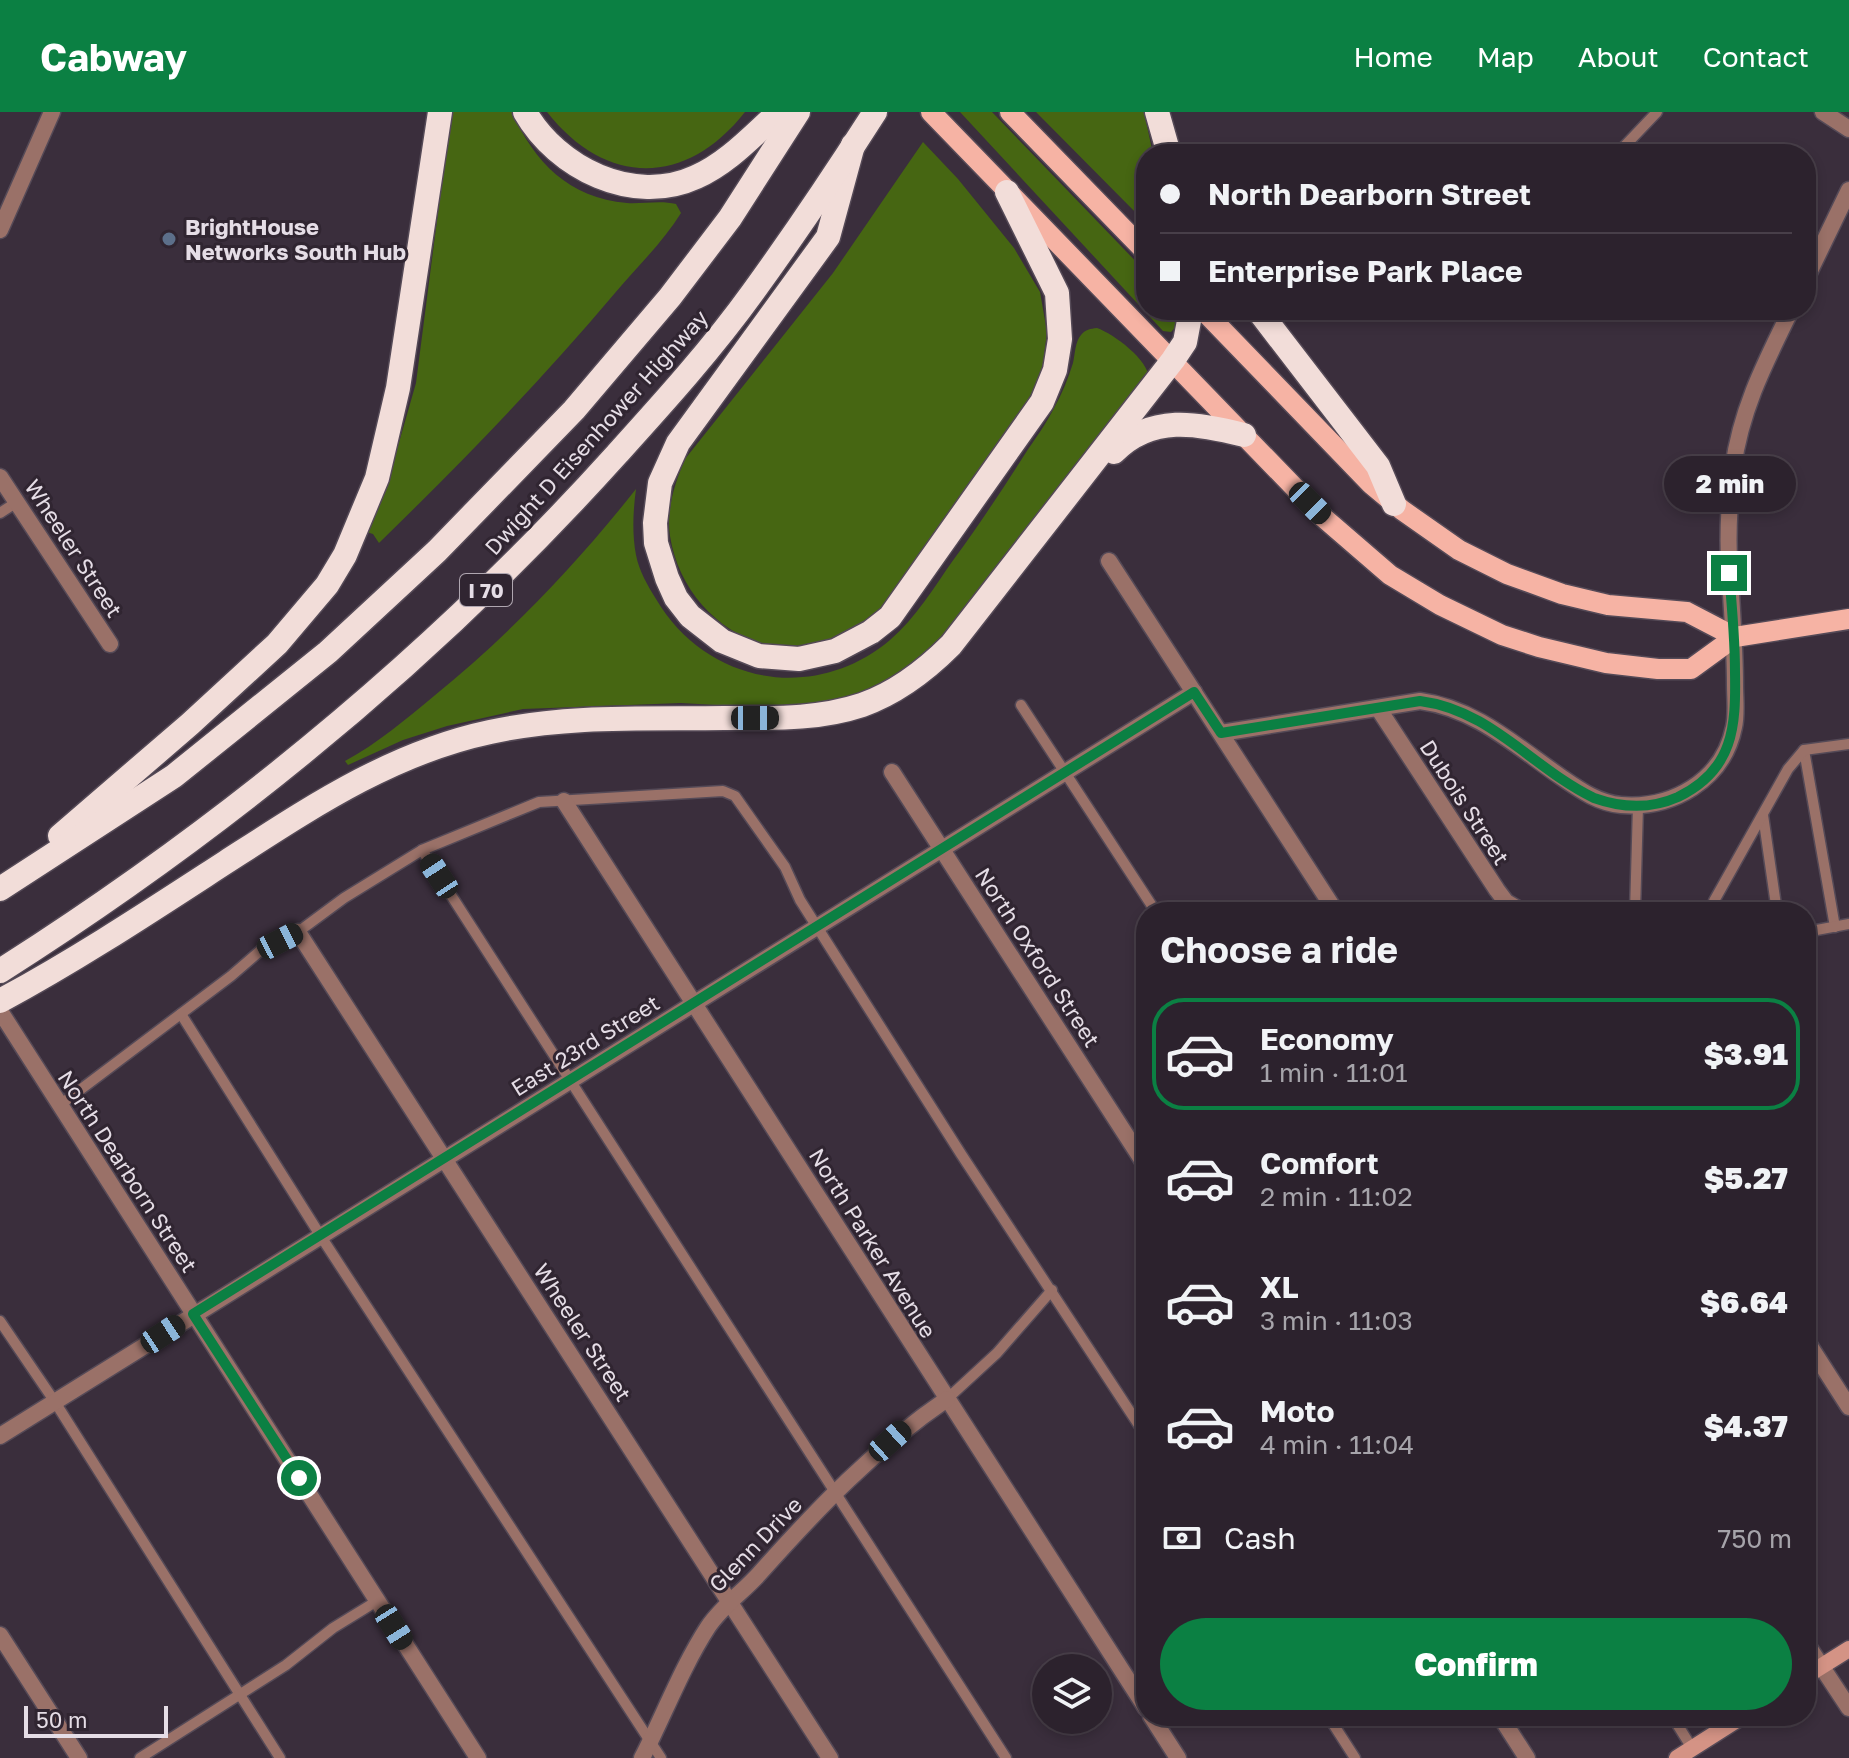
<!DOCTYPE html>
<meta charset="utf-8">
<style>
body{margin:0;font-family:"Golos Text",sans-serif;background:#342a35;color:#f1f3f6;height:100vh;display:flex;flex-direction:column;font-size:30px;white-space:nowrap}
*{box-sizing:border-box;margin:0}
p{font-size:26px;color:#a6a4aa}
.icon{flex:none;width:44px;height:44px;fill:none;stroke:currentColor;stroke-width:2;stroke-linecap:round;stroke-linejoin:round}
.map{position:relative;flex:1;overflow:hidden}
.sheet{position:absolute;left:1136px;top:790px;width:680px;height:824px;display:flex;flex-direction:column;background:#2c222d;border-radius:32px;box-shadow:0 4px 12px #0003,0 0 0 2px #483f49}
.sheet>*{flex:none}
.hud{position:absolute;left:1136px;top:32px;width:680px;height:176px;border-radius:32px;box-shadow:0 4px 12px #0003,0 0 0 2px #483f49;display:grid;align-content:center;height:176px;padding:0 24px;background:#2c222d}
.buttons{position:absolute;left:1032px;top:1542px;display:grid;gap:16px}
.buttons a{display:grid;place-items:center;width:80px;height:80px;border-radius:50%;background:#2c222d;box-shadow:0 4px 12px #0003,0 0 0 2px #483f49;font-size:40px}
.scale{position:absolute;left:24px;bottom:20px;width:144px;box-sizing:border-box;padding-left:8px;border:4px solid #e5dde6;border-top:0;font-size:22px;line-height:28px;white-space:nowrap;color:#e5dde6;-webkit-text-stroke:6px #302531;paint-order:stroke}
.end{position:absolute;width:36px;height:36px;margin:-18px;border:10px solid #0b8043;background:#fff;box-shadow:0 0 0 4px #fff}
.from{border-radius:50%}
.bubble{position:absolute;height:56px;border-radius:28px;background:#2c222d;box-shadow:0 4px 12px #0003,0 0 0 2px #483f49;font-size:26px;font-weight:800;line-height:56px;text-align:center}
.car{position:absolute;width:24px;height:48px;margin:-24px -12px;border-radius:10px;box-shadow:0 0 6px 2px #0007;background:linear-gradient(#222 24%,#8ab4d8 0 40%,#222 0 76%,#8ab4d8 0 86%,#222 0)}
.hud b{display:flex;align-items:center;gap:28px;height:76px;font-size:30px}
.hud b+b{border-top:2px solid #483f49}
.hud i{width:20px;height:20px;background:#f1f3f6}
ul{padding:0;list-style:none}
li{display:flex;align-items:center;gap:24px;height:112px;margin:0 16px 12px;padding:0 8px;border:4px solid transparent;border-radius:32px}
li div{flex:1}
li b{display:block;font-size:30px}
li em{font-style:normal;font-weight:800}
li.active{border-color:#0b8043}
li>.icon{width:72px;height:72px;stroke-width:1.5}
h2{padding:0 24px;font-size:36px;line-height:96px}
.pay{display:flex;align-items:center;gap:20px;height:88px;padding:0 24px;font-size:30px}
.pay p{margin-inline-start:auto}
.cta{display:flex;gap:16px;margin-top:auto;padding:16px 24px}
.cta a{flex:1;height:92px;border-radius:48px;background:#0b8043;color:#fff;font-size:32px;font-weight:800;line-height:92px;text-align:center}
header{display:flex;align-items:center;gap:48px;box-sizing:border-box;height:112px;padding:0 40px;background:#0b8043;color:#fff}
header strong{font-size:38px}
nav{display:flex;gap:44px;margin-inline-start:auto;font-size:28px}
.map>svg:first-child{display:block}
.green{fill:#466612}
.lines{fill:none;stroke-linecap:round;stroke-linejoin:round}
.lane-casing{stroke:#554a57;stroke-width:13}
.street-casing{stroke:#554a57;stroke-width:19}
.secondary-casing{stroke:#554a57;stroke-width:19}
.primary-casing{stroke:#554a57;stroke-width:23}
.highway-casing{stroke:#554a57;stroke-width:27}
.lane{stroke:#9a7168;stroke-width:10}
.street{stroke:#9a7168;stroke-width:16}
.secondary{stroke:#d49385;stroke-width:16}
.primary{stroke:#f6b3a4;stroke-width:20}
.highway{stroke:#f2ddd9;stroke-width:24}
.route{stroke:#0b8043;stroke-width:10}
.service-dot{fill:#5c6f8a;stroke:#302531;stroke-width:3}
.labels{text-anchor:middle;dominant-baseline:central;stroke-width:6;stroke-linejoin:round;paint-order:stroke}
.shield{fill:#302531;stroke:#afa6b0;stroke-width:2}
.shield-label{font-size:20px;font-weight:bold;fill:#e5dde6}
.poi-label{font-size:22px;font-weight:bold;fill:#e5dde6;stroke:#302531;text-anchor:start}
.street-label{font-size:22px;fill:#e5dde6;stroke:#302531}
</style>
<header>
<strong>Cabway</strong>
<nav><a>Home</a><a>Map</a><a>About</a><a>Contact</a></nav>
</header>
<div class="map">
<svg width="1849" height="1646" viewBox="0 0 1849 1646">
<rect width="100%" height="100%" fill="#3a2e3c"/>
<g class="green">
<path d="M451,0H512C534,50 569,86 627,91C643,92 661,88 676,92L681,101C663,130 637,155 615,181C541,269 461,351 379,431L373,422L363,419L396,341L416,271Z"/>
<path d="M547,0H745C686,75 606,75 547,0Z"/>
<path d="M960,0H992L1146,160V198H1176C1178,208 1179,212 1171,220L1163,219Z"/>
<path d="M1036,0H1144L1153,42H1146V111Z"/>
<path d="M923,30L958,67L1014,136L1040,180L1047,220L1042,261L1028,288L899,475C882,497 861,521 834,530C758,556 682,501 670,424C666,397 675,371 685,347L833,161Z"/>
<path d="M1097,216C1114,222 1149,248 1149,267L944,523L923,546L866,583L802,598L681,591L523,597L447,614L403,628L348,653L345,649C378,631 405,608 434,584C509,523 576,453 636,377C633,399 632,422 636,443C639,459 648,474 656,487C706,572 814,592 890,528C916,506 934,475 954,447C979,413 1002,378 1025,342C1035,327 1046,312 1054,296C1062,282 1068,267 1073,251C1075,242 1075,230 1081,223C1086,217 1090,217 1097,216Z"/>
</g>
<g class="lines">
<defs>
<g id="lane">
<path d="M1617,42L1657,0"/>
<path d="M0,401L17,390"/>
<path d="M1021,593L1156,800"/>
<path d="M1804,638L1835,815"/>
<path d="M1763,703L1777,800"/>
<path d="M422,738L1006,1646"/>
<path d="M1635,800L1638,694"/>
<path d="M1715,800L1714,789L1788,657L1804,638L1849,632"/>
<path d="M1806,820L1849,812"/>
<path d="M181,902L320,1123L661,1646"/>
<path d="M60,993L231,864L261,838L298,820L344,786L422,738L539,690L723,679L735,684L785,755L800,788L961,1042L1146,1324"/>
<path d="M0,1209L55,1290L280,1646"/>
<path d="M947,1287L997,1241L1052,1178"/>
<path d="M1328,1604L1355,1646"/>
<path d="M1672,1604L1692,1636"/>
<path d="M140,1646L286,1553L333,1516L377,1489"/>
</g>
<g id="street">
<path d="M1823,0L1849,17"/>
<path d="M0,118L52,0"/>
<path d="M1806,167L1849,78"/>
<path d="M0,365L110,532"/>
<path d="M1109,449L1336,800"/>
<path d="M1378,596L1497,778L1506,790L1523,800"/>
<path d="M1221,621L1420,589C1475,596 1516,634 1561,665C1580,678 1598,691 1621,693C1672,697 1723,669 1734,615C1737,602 1735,587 1735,573C1735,537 1732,501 1730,465C1727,430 1729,391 1733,356C1741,297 1765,251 1791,198"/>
<path d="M892,660L1146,1054"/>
<path d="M564,689L1146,1596"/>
<path d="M298,820L830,1646"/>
<path d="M0,899L478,1646"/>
<path d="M1806,1228L1849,1295"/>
<path d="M0,1324L1194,580"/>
<path d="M0,1523L79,1646"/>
<path d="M1806,1531L1849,1596"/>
<path d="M1151,1604L1178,1646"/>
<path d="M1500,1604L1527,1646"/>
<path d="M642,1646C664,1603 682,1555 708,1515C722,1494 743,1480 759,1462C817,1397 875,1336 947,1287"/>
</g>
<g id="secondary">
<path d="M1806,1564L1849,1537"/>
<path d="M1677,1646L1743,1604"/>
</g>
<g id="primary">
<path d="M931,0L1324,406L1390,463L1440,493L1502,523L1539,535L1606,551L1658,557H1691L1735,525L1849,507"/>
<path d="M1010,0L1146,140"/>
<path d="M1203,198L1371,372L1402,398L1459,438L1507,462L1562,482L1608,493L1687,500L1735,525"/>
</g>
<g id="highway">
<path d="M525,0C557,56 633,94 696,65C728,51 753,23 779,0"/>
<path d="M1157,0L1169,42"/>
<path d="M853,33L828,125L678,331L660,371L655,411L656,431L667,466L676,486L690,504L722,529L759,544L799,547L835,539L871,520L890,505L1042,290L1055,258L1060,227L1057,181L1007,80"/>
<path d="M1258,198L1378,354L1394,392"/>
<path d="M1114,340C1151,302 1198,311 1244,323"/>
<path d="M60,724L190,612L277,532L327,473L345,443L377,366L398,276L440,0"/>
<path d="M0,777L174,664L328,540L437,439L574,298L670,185L730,106L798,0"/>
<path d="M0,859C228,714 436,543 617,342C664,290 712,237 753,180C795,122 836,61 875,0"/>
<path d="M0,889C78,847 152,798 226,750C310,696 391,641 490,620C567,603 646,607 724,606C771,606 817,608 862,593C896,581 926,558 951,533L1173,248L1185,230L1191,198"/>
</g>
</defs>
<use href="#lane" class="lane-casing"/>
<use href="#street" class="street-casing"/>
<use href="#secondary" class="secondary-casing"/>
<use href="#primary" class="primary-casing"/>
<use href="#highway" class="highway-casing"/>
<use href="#lane" class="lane"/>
<use href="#street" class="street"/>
<use href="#secondary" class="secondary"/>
<use href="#primary" class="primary"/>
<use href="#highway" class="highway"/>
</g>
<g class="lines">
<path class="route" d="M299,1366L193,1202L1194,580L1221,621L1420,589C1491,598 1532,656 1594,686C1622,696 1651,697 1678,685C1734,658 1736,614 1735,560C1735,527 1732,494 1729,461"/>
</g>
<circle class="service-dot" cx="169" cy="127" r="8"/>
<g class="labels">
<rect class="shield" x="460" y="462" width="52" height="32" rx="6"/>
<g class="shield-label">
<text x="486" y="478">I 70</text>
</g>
<g class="poi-label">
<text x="185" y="114">BrightHouse<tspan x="185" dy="25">Networks South Hub</tspan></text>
</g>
<g class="street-label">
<text transform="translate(596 320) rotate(-48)">Dwight D Eisenhower Highway</text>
<text transform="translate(74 436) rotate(57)">Wheeler Street</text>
<text transform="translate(1465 690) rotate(57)">Dubois Street</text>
<text transform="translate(1038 845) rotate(57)">North Oxford Street</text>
<text transform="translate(585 933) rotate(-32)">East 23rd Street</text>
<text transform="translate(128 1059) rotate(57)">North Dearborn Street</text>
<text transform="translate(873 1131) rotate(58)">North Parker Avenue</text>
<text transform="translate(583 1220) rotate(57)">Wheeler Street</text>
<text transform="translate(755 1432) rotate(-46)">Glenn Drive</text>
</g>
</g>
</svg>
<div class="buttons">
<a><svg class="icon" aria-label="layers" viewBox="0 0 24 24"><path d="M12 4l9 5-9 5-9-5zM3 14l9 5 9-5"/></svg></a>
</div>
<div class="scale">50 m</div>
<i class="end from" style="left:299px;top:1366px"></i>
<i class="end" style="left:1729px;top:461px"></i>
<div class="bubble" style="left:1664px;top:344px;width:132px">2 min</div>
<i class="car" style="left:1310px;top:391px;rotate:135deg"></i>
<i class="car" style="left:755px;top:606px;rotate:90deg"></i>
<i class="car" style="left:439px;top:764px;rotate:327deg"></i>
<i class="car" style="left:280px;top:829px;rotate:63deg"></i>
<i class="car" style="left:163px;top:1222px;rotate:57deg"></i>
<i class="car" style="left:890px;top:1329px;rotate:48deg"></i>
<i class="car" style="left:394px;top:1515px;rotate:148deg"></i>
<div class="hud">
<b><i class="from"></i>North Dearborn Street</b>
<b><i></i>Enterprise Park Place</b>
</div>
<section class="sheet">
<h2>Choose a ride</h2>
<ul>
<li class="active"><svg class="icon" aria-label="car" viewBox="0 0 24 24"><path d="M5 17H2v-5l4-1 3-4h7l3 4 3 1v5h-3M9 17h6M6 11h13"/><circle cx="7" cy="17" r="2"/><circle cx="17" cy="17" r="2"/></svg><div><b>Economy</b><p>1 min · 11:01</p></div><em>$3.91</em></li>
<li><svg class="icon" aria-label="car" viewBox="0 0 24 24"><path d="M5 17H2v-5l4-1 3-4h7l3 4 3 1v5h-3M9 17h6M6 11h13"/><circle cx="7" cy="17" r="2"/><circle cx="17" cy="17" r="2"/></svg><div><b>Comfort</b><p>2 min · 11:02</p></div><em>$5.27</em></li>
<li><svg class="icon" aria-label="car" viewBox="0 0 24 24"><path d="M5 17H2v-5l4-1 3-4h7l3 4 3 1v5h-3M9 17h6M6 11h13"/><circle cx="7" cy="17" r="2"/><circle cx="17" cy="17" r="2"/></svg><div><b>XL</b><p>3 min · 11:03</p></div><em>$6.64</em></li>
<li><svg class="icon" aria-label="car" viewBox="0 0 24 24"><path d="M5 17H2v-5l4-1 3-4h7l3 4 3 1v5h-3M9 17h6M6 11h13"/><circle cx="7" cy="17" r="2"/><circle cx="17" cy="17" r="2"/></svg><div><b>Moto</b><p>4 min · 11:04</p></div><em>$4.37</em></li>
</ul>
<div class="pay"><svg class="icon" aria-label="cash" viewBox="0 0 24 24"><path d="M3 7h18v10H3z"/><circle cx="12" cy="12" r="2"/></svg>Cash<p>750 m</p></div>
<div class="cta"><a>Confirm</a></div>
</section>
</div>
